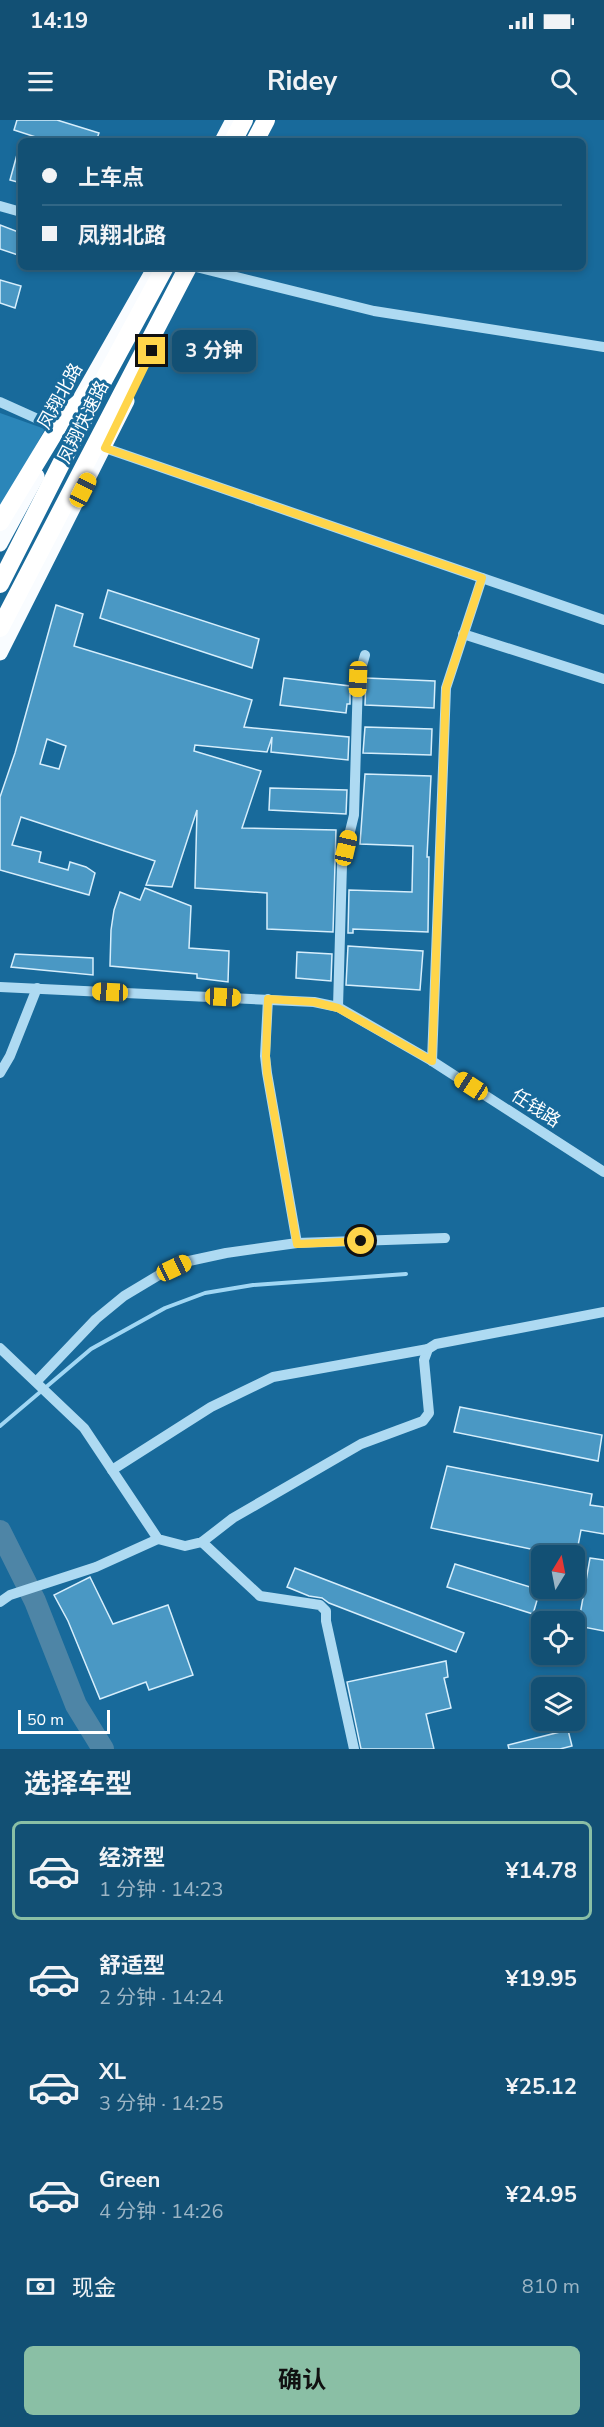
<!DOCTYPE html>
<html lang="zh">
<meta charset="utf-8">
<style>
body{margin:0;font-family:"Nunito Sans","Noto Sans SC",sans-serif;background:#1b5779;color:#f1f3f6;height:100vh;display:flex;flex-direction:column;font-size:22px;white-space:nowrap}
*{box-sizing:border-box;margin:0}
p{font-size:20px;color:#9cb5c5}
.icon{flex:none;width:33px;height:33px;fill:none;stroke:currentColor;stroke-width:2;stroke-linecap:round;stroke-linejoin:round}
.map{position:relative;height:1629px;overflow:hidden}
.sheet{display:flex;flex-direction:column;background:#125074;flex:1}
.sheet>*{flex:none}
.banner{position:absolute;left:18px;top:18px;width:568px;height:132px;border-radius:9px;box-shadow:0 3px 9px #0003,0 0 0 2px #316786;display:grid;align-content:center;height:132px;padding:0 24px;background:#125074}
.needle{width:39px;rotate:10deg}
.buttons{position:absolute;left:531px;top:1425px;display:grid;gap:12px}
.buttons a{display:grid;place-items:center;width:54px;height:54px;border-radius:9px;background:#125074;box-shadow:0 3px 9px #0003,0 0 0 2px #316786;font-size:30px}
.scale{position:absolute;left:18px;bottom:15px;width:92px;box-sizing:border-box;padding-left:6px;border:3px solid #fff;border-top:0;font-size:16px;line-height:21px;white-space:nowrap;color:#fff;-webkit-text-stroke:4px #186a9b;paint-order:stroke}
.end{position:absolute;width:27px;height:27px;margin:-14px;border:8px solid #ffd54a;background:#111;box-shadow:0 0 0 3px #111}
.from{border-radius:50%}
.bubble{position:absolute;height:42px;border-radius:9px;background:#125074;box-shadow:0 3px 9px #0003,0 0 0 2px #316786;font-size:20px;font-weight:700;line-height:42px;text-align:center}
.car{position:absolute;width:18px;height:36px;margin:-18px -9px;border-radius:8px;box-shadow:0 0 4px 2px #0007;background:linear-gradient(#f5c518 24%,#345 0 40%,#f5c518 0 76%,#345 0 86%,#f5c518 0)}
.banner b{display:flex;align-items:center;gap:21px;height:57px;font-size:22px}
.banner b+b{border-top:2px solid #316786}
.banner i{width:15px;height:15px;background:#f1f3f6}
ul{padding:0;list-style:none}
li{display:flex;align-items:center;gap:18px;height:99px;margin:0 12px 9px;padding:0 12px;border:3px solid transparent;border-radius:9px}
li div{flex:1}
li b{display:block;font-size:22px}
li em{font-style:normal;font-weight:700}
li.active{border-color:#8abfa5}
li>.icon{width:54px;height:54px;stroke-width:1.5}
h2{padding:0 24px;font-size:27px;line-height:72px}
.pay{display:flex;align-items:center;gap:15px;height:66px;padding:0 24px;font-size:22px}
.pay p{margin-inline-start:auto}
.primary-button{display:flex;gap:12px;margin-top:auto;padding:12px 24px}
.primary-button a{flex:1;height:69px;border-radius:9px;background:#8abfa5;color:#111;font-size:24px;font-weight:700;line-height:69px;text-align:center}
.status{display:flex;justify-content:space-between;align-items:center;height:42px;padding:0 30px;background:#125074;direction:ltr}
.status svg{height:16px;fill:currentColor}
header{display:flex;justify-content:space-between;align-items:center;height:78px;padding:0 24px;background:#125074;font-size:27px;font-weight:700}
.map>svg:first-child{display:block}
.green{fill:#2b86b9}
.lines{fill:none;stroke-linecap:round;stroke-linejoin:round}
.stream{stroke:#a1d7f4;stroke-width:4}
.river{stroke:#4e85a6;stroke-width:22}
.building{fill:#4a98c4;stroke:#d6eefc;stroke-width:1.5;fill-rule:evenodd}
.minor{stroke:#aedaf2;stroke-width:10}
.major{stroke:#f9fcff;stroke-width:15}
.highway{stroke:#fff;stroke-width:18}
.highway-bridge{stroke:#fff;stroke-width:18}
.route{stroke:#ffd54a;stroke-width:8}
.labels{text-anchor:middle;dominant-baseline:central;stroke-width:6;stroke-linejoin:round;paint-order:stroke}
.street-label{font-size:18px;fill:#fff;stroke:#186a9b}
</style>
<div class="status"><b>14:19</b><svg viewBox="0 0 49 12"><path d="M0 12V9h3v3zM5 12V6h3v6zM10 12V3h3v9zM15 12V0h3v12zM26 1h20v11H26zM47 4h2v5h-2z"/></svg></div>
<header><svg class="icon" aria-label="menu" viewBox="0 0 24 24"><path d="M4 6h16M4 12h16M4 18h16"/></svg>Ridey<svg class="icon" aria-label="search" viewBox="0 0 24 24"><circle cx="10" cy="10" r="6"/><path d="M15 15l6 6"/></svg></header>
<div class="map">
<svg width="604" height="1629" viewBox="0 0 604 1629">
<rect width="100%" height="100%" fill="#186a9b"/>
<path class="green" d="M0,293L45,309L0,391Z"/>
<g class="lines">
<path class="stream" d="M0,1306L91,1229L165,1188L205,1173L253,1165L406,1154"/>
<path class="river" d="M0,1411L35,1481L76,1585L103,1629"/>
</g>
<g class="building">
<path d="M17,0H57L99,13L96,21H48L14,10Z"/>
<path d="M18,31H21V63L10,60Z"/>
<path d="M0,105L21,113V136L0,129Z"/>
<path d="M0,160L21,166L15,188L0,183Z"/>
<path d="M108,470L259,519L252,548L100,498Z"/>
<path d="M56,485L83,494L74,526L252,580L244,607L349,617L348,640L271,632L272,617L267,632L195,625L194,631L261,651L242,708L336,710L333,812L267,809V773L195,768L197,690L172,767L146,765L155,741L21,697L12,725L41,732L39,742L68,750L70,742L86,747L95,753L89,775L0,750V677L15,633ZM47,619L66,626L59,649L40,644Z"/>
<path d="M284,558L350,566V584H347L346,593L280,585Z"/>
<path d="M366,558L435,561L434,588L365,585Z"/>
<path d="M365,607L432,609L431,635L363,633Z"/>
<path d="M365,654L431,656L427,737H429L428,812L353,809V813H348L349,770L412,772L413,726L360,724Z"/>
<path d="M270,668L347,670L346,694L269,690Z"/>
<path d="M145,768L191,786L189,828L229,831L228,862L197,858V854L110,846L111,810L114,790L120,772L140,780Z"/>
<path d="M348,826L423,831L420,870L346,865Z"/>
<path d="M297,832L332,834L331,861L296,858Z"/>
<path d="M15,834L93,838V855L11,847Z"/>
<path d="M460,1287L602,1315L598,1341L454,1312Z"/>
<path d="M447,1346L592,1374L590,1385L604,1387V1414L581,1410L576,1436H564L431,1408Z"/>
<path d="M590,1438L604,1440V1511L578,1506Z"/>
<path d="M455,1444L540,1470L533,1494L447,1467Z"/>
<path d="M295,1448L464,1513L456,1532L329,1483L322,1478L309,1476L287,1467Z"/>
<path d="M90,1457L113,1504L168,1485L193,1555L149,1570L146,1562L100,1579L68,1501L54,1475Z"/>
<path d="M446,1541L448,1557L444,1558L451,1588L426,1594L434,1629H361L347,1562Z"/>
<path d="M568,1610L572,1626L560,1629H509L508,1625Z"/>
</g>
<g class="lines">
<g class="minor">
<path d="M0,86L21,92"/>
<path d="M196,147L374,191L604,227"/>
<path d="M0,282L60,309"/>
<path d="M105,328L604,500"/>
<path d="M463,514L604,559"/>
<path d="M0,867L314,882L338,887L432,941L604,1052"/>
<path d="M268,879L265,936L267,953L297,1123"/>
<path d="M338,887L342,744L354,695L358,559L365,535"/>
<path d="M432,941L446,568L482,458"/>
<path d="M0,953L10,936L37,868"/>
<path d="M0,1228L84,1308L158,1419L185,1426L202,1422L233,1398L361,1324L423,1301L429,1293L424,1240L428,1229L436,1224L604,1192"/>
<path d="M37,1261L96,1199L124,1176L159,1155L189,1141L226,1133L297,1123L445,1118"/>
<path d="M112,1350L211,1287L273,1257L428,1229"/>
<path d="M202,1422L260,1476L320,1485L326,1491V1501L354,1629"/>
<path d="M0,1482L10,1475L96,1447L158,1419"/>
</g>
<g class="major">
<path d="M222,21L233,0"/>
<path d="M81,277L155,147"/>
<path d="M0,424L37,356"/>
<path d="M0,533L127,281"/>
</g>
<g class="highway">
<path d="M233,21L244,0"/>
<path d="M255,21L266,0"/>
<path d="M0,464L102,263L165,147"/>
<path d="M0,508L188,147"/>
</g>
<path class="highway-bridge" d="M0,402L65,295L102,263"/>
</g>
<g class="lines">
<path class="route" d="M152,231L105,328L482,458L446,568L432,941L338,888L314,882L268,879L266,936L267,953L297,1124L361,1121"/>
</g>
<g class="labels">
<g class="street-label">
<text transform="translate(60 276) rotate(-61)">凤翔北路</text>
<text transform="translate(83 302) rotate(-63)">凤翔快速路</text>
<text transform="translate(536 988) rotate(33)">任钱路</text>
</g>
</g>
</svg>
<div class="buttons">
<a><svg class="needle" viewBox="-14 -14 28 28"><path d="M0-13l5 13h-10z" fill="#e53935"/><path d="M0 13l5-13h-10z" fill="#9cb5c5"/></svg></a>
<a><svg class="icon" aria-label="locate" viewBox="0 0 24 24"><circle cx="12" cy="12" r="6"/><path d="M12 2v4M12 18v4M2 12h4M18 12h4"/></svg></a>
<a><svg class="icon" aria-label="layers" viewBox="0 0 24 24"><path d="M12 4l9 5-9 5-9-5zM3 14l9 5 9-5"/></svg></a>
</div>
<div class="scale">50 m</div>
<i class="end from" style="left:361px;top:1121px"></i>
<i class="end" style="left:152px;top:231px"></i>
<div class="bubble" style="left:172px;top:210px;width:84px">3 分钟</div>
<i class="car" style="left:83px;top:370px;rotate:27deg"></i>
<i class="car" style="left:358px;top:559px;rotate:182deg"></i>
<i class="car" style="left:346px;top:728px;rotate:13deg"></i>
<i class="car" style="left:110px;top:872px;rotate:273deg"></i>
<i class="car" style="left:223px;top:877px;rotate:93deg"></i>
<i class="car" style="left:471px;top:966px;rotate:303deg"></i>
<i class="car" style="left:174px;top:1148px;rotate:65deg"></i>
<div class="banner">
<b><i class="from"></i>上车点</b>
<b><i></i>凤翔北路</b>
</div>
</div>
<section class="sheet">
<h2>选择车型</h2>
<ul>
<li class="active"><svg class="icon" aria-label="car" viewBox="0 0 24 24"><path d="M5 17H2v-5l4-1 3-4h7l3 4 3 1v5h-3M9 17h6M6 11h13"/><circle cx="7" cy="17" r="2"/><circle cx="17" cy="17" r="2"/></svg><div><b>经济型</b><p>1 分钟 · 14:23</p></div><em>¥14.78</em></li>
<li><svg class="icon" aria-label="car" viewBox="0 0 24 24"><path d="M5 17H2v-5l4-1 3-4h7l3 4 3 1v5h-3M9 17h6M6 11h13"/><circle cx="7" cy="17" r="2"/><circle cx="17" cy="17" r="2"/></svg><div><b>舒适型</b><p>2 分钟 · 14:24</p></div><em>¥19.95</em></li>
<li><svg class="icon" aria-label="car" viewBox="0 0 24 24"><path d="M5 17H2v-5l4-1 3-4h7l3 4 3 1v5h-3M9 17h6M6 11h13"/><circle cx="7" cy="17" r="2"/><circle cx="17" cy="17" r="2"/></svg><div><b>XL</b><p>3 分钟 · 14:25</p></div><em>¥25.12</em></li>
<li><svg class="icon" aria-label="car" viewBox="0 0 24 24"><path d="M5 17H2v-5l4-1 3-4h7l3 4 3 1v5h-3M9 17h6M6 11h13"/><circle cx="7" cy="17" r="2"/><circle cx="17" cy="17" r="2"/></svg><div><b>Green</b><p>4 分钟 · 14:26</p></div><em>¥24.95</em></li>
</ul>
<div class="pay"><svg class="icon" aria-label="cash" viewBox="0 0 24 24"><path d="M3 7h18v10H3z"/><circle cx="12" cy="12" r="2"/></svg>现金<p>810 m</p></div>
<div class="primary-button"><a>确认</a></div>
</section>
